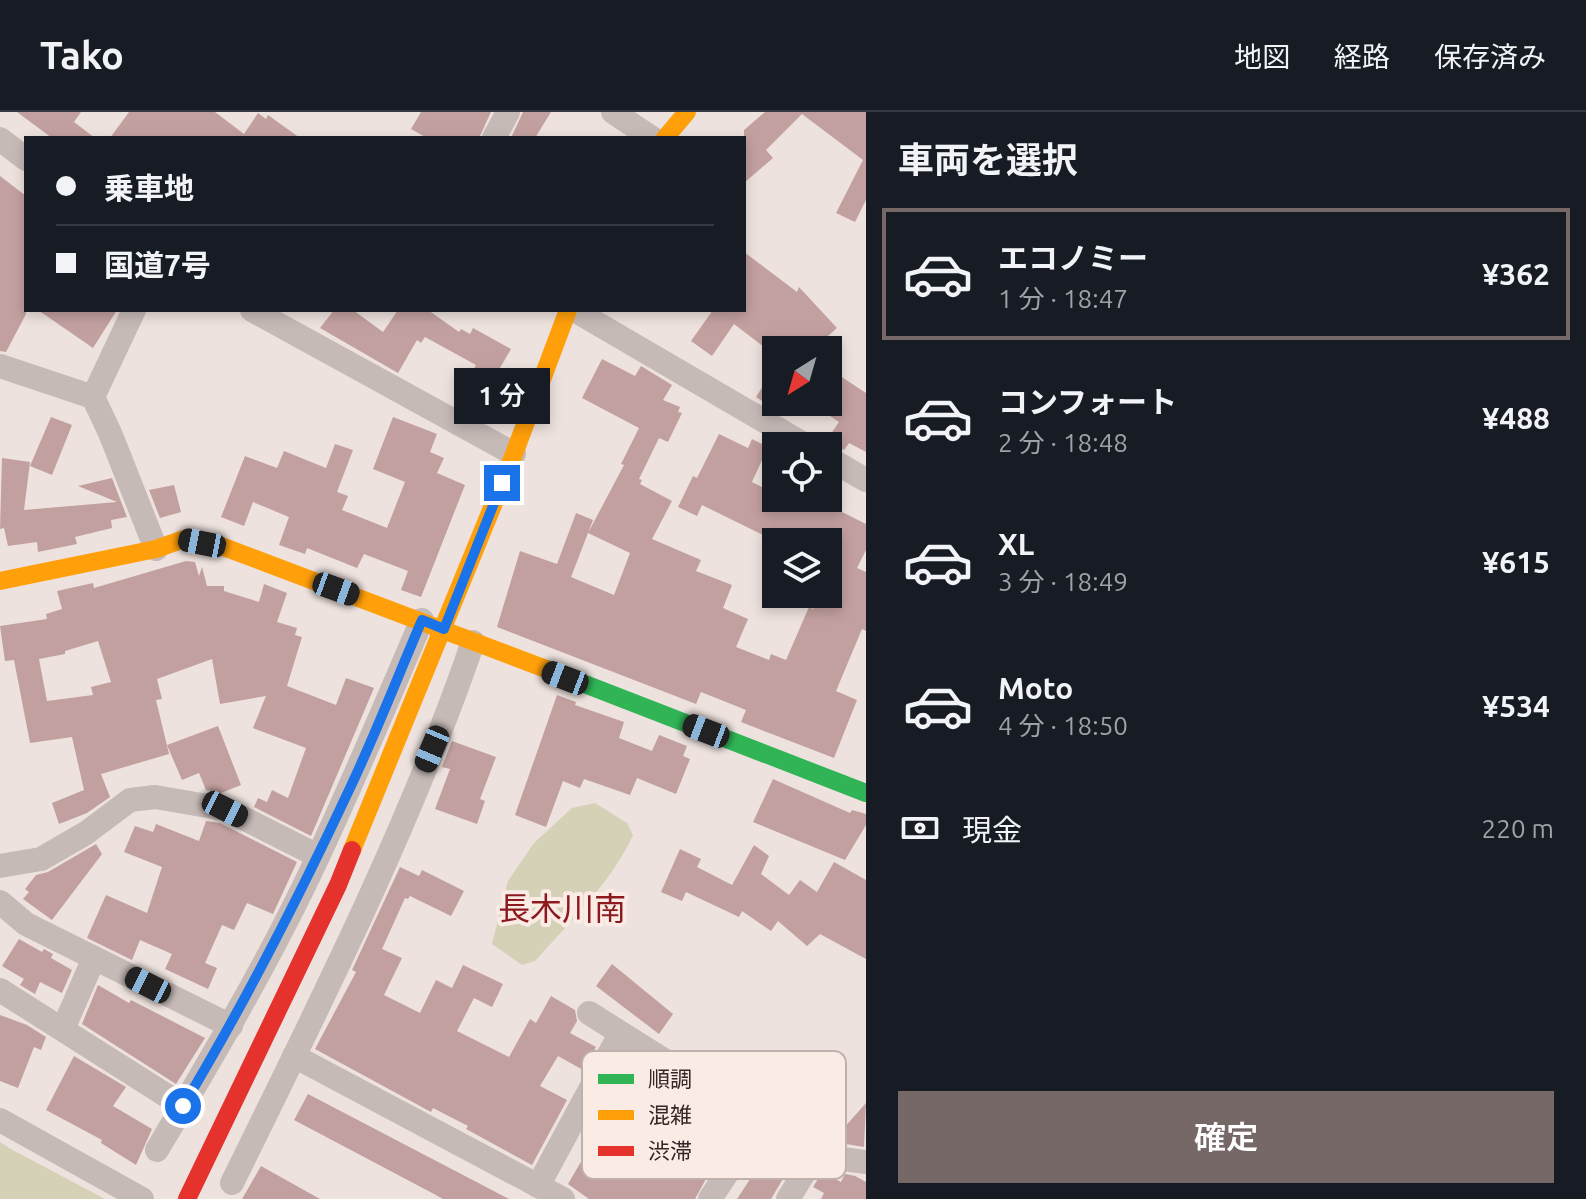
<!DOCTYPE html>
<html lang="ja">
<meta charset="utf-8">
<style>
body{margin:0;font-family:Ubuntu,"Noto Sans JP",sans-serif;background:#242831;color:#f1f3f6;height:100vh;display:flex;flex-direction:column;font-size:30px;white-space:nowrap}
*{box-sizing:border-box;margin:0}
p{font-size:26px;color:#9ea1a6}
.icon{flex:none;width:44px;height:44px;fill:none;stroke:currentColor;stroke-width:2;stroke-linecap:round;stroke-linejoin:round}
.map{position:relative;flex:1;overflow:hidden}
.details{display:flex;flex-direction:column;background:#171b24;width:720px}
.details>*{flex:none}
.guide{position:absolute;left:24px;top:24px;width:722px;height:176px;border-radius:0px;box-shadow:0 4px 12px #0003;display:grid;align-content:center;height:176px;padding:0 32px;background:#171b24}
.needle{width:52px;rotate:217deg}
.buttons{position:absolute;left:762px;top:224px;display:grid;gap:16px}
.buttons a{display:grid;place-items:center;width:80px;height:80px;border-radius:0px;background:#171b24;box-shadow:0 4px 12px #0003;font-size:40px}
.end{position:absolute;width:36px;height:36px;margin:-18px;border:10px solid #1a73e8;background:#fff;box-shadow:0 0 0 4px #fff}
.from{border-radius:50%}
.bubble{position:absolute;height:56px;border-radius:0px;background:#171b24;box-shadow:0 4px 12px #0003;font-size:26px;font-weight:600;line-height:56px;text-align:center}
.car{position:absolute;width:24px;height:48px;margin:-24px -12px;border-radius:10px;box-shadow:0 0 6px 2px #0007;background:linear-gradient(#222 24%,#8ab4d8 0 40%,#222 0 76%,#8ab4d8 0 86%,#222 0)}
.guide b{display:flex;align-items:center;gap:28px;height:76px;font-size:30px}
.guide b+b{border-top:2px solid #363941}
.guide i{width:20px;height:20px;background:#f1f3f6}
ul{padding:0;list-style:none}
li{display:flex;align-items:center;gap:24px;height:132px;margin:0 16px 12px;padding:0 16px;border:4px solid transparent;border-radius:0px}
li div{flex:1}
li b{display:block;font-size:30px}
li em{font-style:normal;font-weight:600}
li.active{border-color:#766866}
li>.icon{width:72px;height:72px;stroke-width:1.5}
h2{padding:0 32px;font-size:36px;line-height:96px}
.pay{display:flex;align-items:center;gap:20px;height:88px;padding:0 32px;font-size:30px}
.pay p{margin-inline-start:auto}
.action{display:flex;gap:16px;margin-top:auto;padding:16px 32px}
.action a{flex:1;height:92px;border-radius:0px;background:#766866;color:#fff;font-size:32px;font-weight:600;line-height:92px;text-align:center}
header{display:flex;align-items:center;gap:48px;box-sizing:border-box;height:112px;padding:0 40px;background:#171b24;border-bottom:2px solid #363941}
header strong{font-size:38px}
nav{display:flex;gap:44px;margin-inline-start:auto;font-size:28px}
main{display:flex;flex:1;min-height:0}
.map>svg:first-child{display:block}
.green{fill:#d4d1b7}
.building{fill:#c2a09f;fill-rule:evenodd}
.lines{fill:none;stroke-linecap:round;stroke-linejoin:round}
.street{stroke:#c6bab7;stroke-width:24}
.fast{stroke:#30b455;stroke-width:18}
.slow{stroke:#ff9f0a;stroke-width:18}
.jam{stroke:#e5322d;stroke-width:18}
.route{stroke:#1a73e8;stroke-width:10}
.labels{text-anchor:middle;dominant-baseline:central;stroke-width:8;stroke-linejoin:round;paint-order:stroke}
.quarter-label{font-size:32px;fill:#8b191d;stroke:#faebe5}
.key{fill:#faebe5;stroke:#bfb0ac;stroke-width:2}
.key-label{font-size:22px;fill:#362726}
</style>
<header>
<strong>Tako</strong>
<nav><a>地図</a><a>経路</a><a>保存済み</a></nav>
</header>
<main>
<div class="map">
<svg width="866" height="1087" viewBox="0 0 866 1087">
<rect width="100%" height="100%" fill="#ede2de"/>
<g class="green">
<path d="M595,691L627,711L633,723C611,771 570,810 535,849L522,853L492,832L508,769L534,731L572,696Z"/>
<path d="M0,1030L9,1036L105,1087H0Z"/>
</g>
<g class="building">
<path d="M17,0H81L74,10L95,26H52Z"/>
<path d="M129,0H215L244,22L258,1L266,7L268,3L300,26H110Z"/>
<path d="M421,0H491L479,26H427L411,17Z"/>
<path d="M523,0H551L535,26H511Z"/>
<path d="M765,0H866V88L855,110L836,101L863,48L802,2L766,38L773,46L744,71V18Z"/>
<path d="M0,64L26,84V202L6,240L0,239Z"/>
<path d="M744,140L797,180L799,175L837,216L812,238H768L734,212L712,244L691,229L713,198H744Z"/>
<path d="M38,198H117L93,236Z"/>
<path d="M334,198H353L383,220L398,198H428L459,220L461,217L470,222L473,216L511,237L486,280L467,270L476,253L425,225L421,231L417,228L398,261L320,216Z"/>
<path d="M602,247L635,264L641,254L672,273L663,288L680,295L678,300L682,301L668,330L659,326L639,367L642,368L640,372L672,389L652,427L701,448L696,459L732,473L723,496L748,507L736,535L769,548L771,542L786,548L809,495L813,497L820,482H828V430H777L702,393L697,404L678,395L693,364L697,366L719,322L748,336L752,327L768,335L752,370L776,382V386H784L798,393L801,386H829L826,392L866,412V438L857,456L866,460V519L862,517L836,579L857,588L834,646L741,610L746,598L701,580L696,592L497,515L520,439L557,452L576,401L593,408L571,465L614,483L630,441L588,421L624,353L621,352L639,316L582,286Z"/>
<path d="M776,254V298L756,285Z"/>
<path d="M828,256L866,281V340L849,331L844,338L826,329L839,310L830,304L837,292L828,286Z"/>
<path d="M51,305L72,313L52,363L30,354Z"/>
<path d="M393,305L437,322L430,340L444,346L437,361L465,373L421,485L401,478L408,459L364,442L357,456L307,436L305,442L279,433L289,405L253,390L244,414L221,405L245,344L277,356L284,339L326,356L335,332L353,338L337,380L348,384L342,398L387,416L405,370L373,357Z"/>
<path d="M2,346L30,350L24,398L117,390L78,374L112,366L127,405L111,408L112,416L75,425L77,432L38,440L37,430L8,434L4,416L0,417Z"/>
<path d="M174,373L181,400L160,406L149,378Z"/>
<path d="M186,449L195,450L199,464L202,455L207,474H224V479L259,490L264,472L287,481L277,510L297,516L295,523L302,525L287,574L336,593L346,566L374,576L311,724L254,695L258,686L267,690L272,678L288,686L306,636L253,616L266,584L220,592L212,547L157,567L162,587L156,588L169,642L101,662L110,685L87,701L59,712L52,691L84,678L72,625L30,631L14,548L5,549L0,514L47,507L46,502L62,497L57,479L93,471L94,476ZM98,529L111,570L91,575L93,583L47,589L39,547L65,542V539Z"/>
<path d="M557,583L576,590L575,593L624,610L619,626L652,639L659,623L687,634L683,644L690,647L676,682L637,666L630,683L584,667L580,676L563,669L546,715L515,703Z"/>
<path d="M218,614L241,673L221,681L206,678L199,661L182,668L167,633Z"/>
<path d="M452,629L496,645L480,687L485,689L477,712L435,697L450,657L442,655Z"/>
<path d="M773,667L850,701L852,698L866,702V713L845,748L753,710Z"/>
<path d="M206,709L220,711L297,750L273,802L247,791L234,818L222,813L205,851L217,856L208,877L165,857L172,842L140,828L132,848L87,826L106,783L147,801L162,755L124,740L135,714L153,720L156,712L199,729Z"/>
<path d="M96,732L102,742L52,808L23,787L29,780L25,777L36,763L48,760Z"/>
<path d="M754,733L769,744L761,762L789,783L800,768L817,780L834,750L866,768V847L820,822L807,834L778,809L771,819L742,799L739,805L686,780L682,789L661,780L680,737L701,747L697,755L732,773Z"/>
<path d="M400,755L419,764L422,758L464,779L451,804L410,784L408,787L405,786L382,837L402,846L384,883L420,901L436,868L452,876L463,853L503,872L492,895L474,886L457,919L509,945L530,907L536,911L551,884L575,898L577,909L570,921L596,935L583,958L558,944L540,974L567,988L532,1053L466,1017L468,1014L433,996L431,1000L315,937L356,860L352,858Z"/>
<path d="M19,827L42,840L44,837L53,842L51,846L72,858L62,881L40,870L35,882L20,873L24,867L2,854Z"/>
<path d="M612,852L673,902L659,922L596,874Z"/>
<path d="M98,873L129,891L131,888L205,926L176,972L82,912Z"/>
<path d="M0,903L27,913L46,925L41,938L34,935L18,976L0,969Z"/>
<path d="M74,944L126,975L113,994L152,1017L136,1053L101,1031L102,1028L46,998Z"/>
<path d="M308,982L509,1087H443L434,1082L294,1008Z"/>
<path d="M866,991L864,1035L840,1031L842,1018Z"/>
<path d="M601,1008L707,1065L695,1087H589L568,1072L589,1036L585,1034Z"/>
<path d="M772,1034L794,1048L771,1087H737Z"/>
<path d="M261,1054L320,1087H242Z"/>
<path d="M822,1060L841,1070L845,1062L855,1064L866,1070V1087H821L824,1081L813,1075Z"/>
</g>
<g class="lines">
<g class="street">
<path d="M613,0L652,26"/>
<path d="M494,26L508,0"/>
<path d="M0,27L26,47"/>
<path d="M252,198L514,342"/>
<path d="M574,198L807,334"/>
<path d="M0,254L93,285L134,198"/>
<path d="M93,285L110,321L156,437"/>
<path d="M828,346L866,368"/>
<path d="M0,754L41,747L86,721L130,688L155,685L225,697L318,744"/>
<path d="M0,790L26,812L231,914"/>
<path d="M0,878L183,994"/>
<path d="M589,901L815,1043"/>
<path d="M63,917L94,846"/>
<path d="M294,944L563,1087"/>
<path d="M588,983L728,1059"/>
<path d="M0,1008L142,1087"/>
<path d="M157,1038C208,952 259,866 303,776C346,688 383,598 422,508"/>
<path d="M232,1071C318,896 410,714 473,530"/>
<path d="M538,1074L620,922"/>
<path d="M710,1087L761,1010"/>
<path d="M788,1087L815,1043L866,1050"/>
</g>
<path class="fast" d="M546,557L866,681"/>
<g class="slow">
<path d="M665,26L687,0"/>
<path d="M0,469L156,437L184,427L221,434L546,557"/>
<path d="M352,738L514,342L568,198"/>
</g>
<path class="jam" d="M187,1087L338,773L352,738"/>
</g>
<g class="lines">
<path class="route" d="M183,994C245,891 299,785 350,676C376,621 398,564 422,508L444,517L502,371"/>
</g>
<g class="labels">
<g class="quarter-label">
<text x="562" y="796">長木川南</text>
</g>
</g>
<rect x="582" y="939" width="264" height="128" rx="12" class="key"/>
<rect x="598" y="962" width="36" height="10" fill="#30b455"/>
<rect x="598" y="998" width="36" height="10" fill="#ff9f0a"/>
<rect x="598" y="1034" width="36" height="10" fill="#e5322d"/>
<g class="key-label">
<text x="648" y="975">順調</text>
<text x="648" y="1011">混雑</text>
<text x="648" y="1047">渋滞</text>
</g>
</svg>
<div class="buttons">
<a><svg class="needle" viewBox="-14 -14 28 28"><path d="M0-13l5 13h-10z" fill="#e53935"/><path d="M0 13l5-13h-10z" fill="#9ea1a6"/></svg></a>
<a><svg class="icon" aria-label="locate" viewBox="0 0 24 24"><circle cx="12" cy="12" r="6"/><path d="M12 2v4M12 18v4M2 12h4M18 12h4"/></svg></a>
<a><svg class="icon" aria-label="layers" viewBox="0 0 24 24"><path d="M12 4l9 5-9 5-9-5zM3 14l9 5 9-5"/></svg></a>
</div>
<i class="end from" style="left:183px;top:994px"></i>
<i class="end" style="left:502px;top:371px"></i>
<div class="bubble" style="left:454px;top:256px;width:96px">1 分</div>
<i class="car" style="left:202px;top:431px;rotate:281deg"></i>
<i class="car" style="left:336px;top:477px;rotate:110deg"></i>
<i class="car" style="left:565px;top:566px;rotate:291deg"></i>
<i class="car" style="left:706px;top:619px;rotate:291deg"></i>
<i class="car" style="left:432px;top:637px;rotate:203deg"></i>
<i class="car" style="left:225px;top:697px;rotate:117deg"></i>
<i class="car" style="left:148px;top:873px;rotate:297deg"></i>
<div class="guide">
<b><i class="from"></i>乗車地</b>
<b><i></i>国道7号</b>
</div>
</div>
<section class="details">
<h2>車両を選択</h2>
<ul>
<li class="active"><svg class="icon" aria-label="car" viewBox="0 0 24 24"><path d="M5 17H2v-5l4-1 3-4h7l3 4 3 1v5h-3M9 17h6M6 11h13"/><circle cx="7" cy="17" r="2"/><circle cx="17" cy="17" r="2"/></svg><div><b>エコノミー</b><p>1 分 · 18:47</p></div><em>¥362</em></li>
<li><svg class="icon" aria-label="car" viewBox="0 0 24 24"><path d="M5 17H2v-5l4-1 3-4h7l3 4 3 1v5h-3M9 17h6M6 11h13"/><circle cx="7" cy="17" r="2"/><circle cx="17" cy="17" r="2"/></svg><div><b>コンフォート</b><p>2 分 · 18:48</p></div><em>¥488</em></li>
<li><svg class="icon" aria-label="car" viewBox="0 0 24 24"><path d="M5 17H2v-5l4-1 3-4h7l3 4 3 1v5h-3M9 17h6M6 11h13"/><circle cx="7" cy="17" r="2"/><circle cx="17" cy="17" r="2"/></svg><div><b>XL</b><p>3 分 · 18:49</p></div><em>¥615</em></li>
<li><svg class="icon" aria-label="car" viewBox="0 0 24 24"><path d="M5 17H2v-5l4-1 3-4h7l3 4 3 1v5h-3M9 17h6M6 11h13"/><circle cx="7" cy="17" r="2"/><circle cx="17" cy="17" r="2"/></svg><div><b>Moto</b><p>4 分 · 18:50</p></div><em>¥534</em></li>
</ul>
<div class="pay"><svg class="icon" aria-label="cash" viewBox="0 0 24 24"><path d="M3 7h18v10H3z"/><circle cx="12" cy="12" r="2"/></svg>現金<p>220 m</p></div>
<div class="action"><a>確定</a></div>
</section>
</main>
